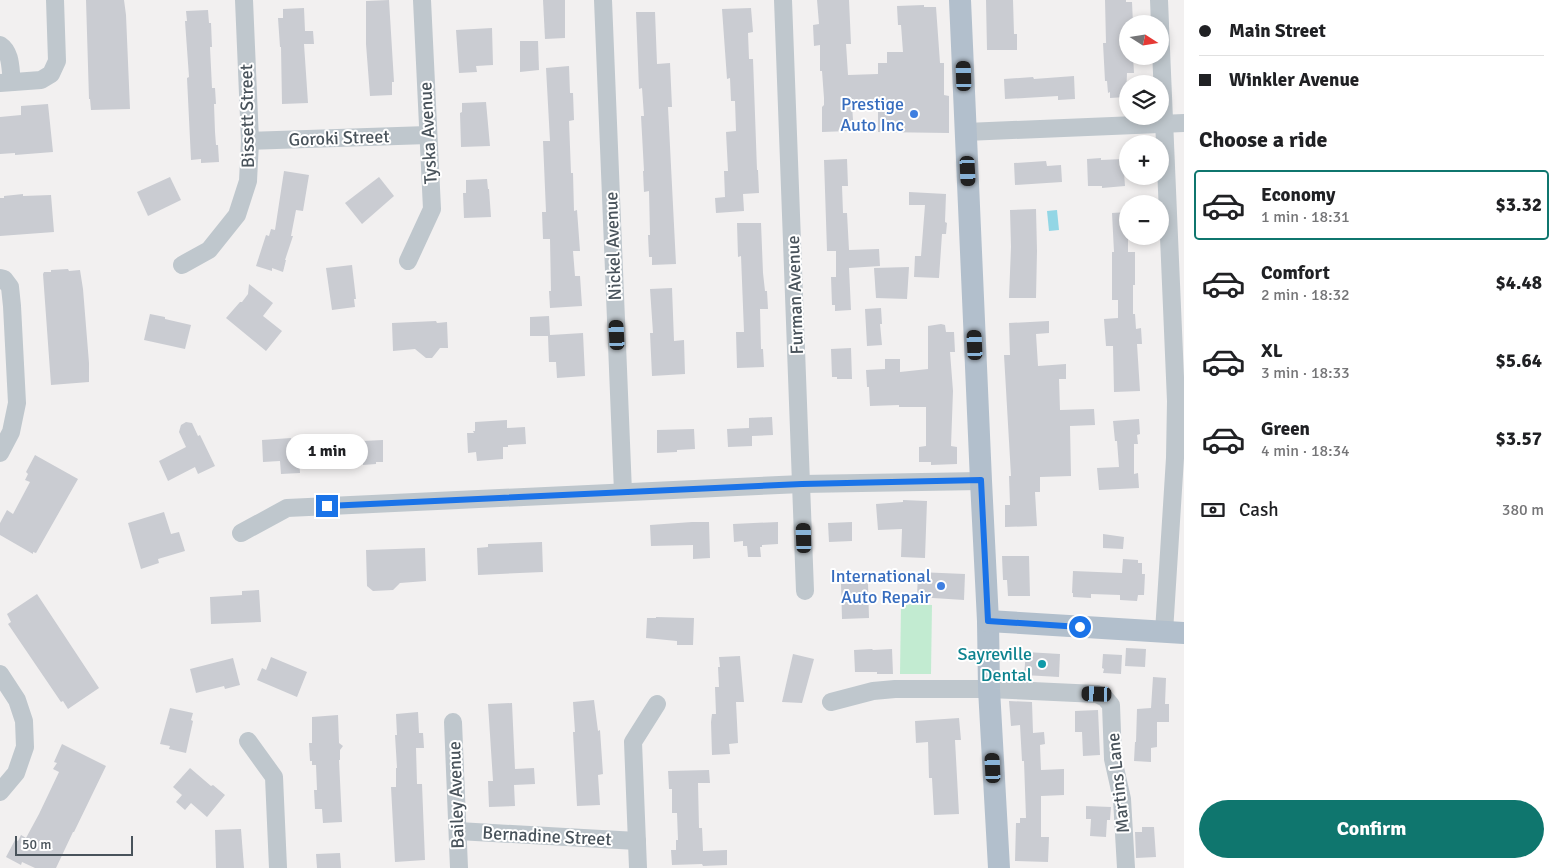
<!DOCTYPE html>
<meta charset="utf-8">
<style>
body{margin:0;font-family:Signika,sans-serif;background:#f2f2f2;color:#202124;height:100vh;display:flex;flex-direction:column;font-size:19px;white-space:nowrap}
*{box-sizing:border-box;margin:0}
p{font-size:16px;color:#757577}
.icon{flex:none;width:28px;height:28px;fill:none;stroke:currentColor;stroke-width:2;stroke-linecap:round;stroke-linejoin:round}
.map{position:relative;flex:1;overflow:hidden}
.details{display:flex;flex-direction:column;background:#fff;width:375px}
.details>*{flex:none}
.guide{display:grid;align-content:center;height:110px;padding:0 15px;background:#fff}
.needle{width:32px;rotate:102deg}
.buttons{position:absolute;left:1119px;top:15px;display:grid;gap:10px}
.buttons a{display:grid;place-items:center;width:50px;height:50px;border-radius:50%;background:#fff;box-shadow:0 2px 8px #0003;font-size:25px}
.scale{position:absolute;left:15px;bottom:12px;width:118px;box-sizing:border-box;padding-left:5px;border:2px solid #49535b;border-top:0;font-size:14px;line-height:18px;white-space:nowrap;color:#49535b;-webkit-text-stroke:4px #fff;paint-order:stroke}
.end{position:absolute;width:22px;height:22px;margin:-11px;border:6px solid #1a73e8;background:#fff;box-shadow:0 0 0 2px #fff}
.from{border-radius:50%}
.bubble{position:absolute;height:35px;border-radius:18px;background:#fff;box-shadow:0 2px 8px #0003;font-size:16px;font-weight:700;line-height:35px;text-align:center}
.car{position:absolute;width:15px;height:30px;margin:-15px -8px;border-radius:6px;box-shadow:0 0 4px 1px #0007;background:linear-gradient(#222 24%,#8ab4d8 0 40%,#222 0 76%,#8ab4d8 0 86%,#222 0)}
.guide b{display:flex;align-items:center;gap:18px;height:48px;font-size:19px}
.guide b+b{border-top:1px solid #e0e0e0}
.guide i{width:12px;height:12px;background:#202124}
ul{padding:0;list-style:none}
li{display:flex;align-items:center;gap:15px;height:70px;margin:0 10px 8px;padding:0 5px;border:2px solid transparent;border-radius:5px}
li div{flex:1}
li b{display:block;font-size:19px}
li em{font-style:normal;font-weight:700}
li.on{border-color:#0f766e}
li>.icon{width:45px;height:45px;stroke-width:1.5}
h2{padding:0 15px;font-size:22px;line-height:60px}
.pay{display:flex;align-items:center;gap:12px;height:55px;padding:0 15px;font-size:19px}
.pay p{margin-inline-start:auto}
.button{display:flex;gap:10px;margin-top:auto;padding:10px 15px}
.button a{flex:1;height:58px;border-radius:30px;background:#0f766e;color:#fff;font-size:20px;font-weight:700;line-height:58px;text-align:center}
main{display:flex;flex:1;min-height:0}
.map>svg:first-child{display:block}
.green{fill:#c2ebd1}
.water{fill:#93d6e5}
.building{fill:#caccd2}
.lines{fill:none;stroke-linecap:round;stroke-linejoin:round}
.minor{stroke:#bfc7cd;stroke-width:18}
.major{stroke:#b2bfcc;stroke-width:22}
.route{stroke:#1a73e8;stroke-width:6}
.shop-dot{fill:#3f7fe0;stroke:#fff;stroke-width:2}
.culture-dot{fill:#0f9aa8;stroke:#fff;stroke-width:2}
.labels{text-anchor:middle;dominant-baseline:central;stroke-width:4;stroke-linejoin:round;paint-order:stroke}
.shop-label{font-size:18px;fill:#366cbe;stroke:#fff;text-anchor:end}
.street-label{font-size:18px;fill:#49535b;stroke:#fff}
.culture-label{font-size:18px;fill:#0d838f;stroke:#fff;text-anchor:end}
</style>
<main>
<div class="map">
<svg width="1184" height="868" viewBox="0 0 1184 868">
<rect width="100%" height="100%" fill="#f2f0f0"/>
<path class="green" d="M901,604L932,605L931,674H900Z"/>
<path class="water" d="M1057,210L1059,230L1049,231L1047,211Z"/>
<g class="building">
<path d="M86,0H124L126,15L130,109L91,110L90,99H89Z"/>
<path d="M389,0L394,82H392V95L370,96L366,44V1Z"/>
<path d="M543,0H565V38L545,39Z"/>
<path d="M817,0H849L851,44H846L848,75L878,74V63H887V52H903L901,25H898L897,6L924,5V7H936L940,63H944V95L949,96V133L878,132V104L852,105L853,120L849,122V131L822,132V107L824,105V98L822,71H820V45L814,46L813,25L819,24Z"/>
<path d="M986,0H1013L1014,34H1017V50H987Z"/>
<path d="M1105,0H1126V2H1132L1133,24H1128V56H1133L1134,73H1127L1126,97L1110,98V92L1108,93L1107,81H1105L1103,43H1106Z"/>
<path d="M304,8L305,31H313L314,44H304L308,103L282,104L281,47H280L278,18H283V9Z"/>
<path d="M751,8L753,32L748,33L749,59H753L757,170H758L759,193L743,194L744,211L716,213L715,198L725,197L724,171H728L726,132L736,131L735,101H731L730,78L727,79L722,9Z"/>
<path d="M208,10L209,23H211L212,47H210L212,88H215L216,104H214L215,132L216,145H218L219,162L201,163V159L191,160L187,78L189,77L185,21H187L186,11Z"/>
<path d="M636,12H655L657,64L670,63L672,107H668L676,264L652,265V257H649L648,235H650L649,191L644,192L643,171H644L641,116H644L642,88L639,89Z"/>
<path d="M492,28L493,65L476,66L477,72L459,73L456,30Z"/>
<path d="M520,41H538L539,70L520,72Z"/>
<path d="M569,66L570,93H573L574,120L569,121L571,173H573L574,211L577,210L580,251H573L575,276H580L582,306L550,308L549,291H551L550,239H543L542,212H546L543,141H550L546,68Z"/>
<path d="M1074,76L1075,99L1058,100V96L1005,99L1004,79L1033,77L1034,79Z"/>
<path d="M486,102L490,146L461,147L460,113L462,112V103Z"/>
<path d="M48,104L53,152L15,155V153L0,154V117L21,115V106Z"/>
<path d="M1101,158V160L1123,159L1125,186L1102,188V186H1088L1087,159Z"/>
<path d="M847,159L848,186H842L843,213H847L849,250L879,249L880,266L849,268L851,310L835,311V305H832L831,277H836V251H827L824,160Z"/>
<path d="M1046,161L1047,166L1061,165L1062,182L1015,185L1014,163Z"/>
<path d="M284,171L309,175L303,211L296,210L291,236H293L285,260H286L283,272L272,268V271L256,266L266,235L269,236L271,229L275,230Z"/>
<path d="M170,177L181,200L148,216L137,192Z"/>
<path d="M379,177L394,196L362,224L345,203Z"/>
<path d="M487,179L488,189H489L491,217L464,218L463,193H466V180Z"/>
<path d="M909,192L946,194L945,222L947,223L946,234H942L939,278L914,277L915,256H921L925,205H909Z"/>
<path d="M23,194V196L51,195L54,232L0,236V198H4V196Z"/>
<path d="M1036,209L1037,251L1036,298H1009L1011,247L1010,210Z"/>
<path d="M1128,212V252H1135V285H1133V314H1135L1136,329L1141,328L1142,344H1137L1140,391L1114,392L1113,346H1106L1104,319L1118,318V300H1112V252H1114L1112,213Z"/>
<path d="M737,223H761L763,273L765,291H767L768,309H760L761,349H763L764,367L737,368L736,332H744L741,256L738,257Z"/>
<path d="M352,265L356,299H354L355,307L332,310L326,268Z"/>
<path d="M909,267L907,299L876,298L874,268Z"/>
<path d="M68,269L69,271L80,270L83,289L89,363V382L51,385L43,274L44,272H51V270Z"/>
<path d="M249,284L273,303L263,316L282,331L266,351L226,318L240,302H242L248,294Z"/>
<path d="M672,288L674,341L684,340L685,374L652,376L650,333H653L650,289Z"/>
<path d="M881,308L882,324H880L882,345L867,346L865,309Z"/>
<path d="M150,314L165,317V319L191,325L185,349L144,340Z"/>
<path d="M549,316L550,335L583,333L585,376L557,378L556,362H549L548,336H530V317Z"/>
<path d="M436,321L437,323L447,322L448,348H440L432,358H426L415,349L393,351L392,323Z"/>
<path d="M1049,321V333L1036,334L1038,366L1066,364V379H1059L1060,410L1094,409L1095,425L1070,426L1071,476L1040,477V492H1035L1037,526L1005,527V505H1010L1009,476H1011L1004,355H1010L1009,323Z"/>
<path d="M941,324L945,325L946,332H954L955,352H950L953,391L951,446L957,447V464L931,465V462H919V447L926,446V407H899V405L870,406L869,387H867L866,370L885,369V359H900V372L928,369V326Z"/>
<path d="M851,348L852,379H837V377H832L831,349Z"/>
<path d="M772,417L773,435L752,436V446L728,447L727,429L749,428V418Z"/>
<path d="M1139,419L1140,434L1137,435L1138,444H1134V474L1138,473L1139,488L1099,490L1097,468L1119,467L1117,441H1115L1113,421Z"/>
<path d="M507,420V428L525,427L526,444L508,445V447H503V459L477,461L476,452L468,453L467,433H474L473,431H475V422Z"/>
<path d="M186,422L192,423L198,436L200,435L215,466L198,474L195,467L168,481L159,461L186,447L179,432L181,425Z"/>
<path d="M694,429L695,449L677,450V452L657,453V430Z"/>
<path d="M291,438L292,458H299L300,473L281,474L280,461L263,462L262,440Z"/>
<path d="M383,440V462H376V464L363,465V462H358V460H343L342,442Z"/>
<path d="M35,455L78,479L36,553L33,552V554L0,535V523L7,510L13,514L30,482L25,480L28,474L26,472Z"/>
<path d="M903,500L927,501L925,558L901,557L902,529L878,530L876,504L903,502Z"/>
<path d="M164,512L171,534L179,532L185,551L158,559L159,563L141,569L128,523Z"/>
<path d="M692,522H709L710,558L693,559V545L651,546L650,525Z"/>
<path d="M778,522V544L762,545V547H760L761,557H748L747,546H743V541L734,542L733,524Z"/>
<path d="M852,522V541L829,542L828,523Z"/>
<path d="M1103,534L1124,537L1123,549L1103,548Z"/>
<path d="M542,542L543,572L478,575L477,548L488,547V544Z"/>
<path d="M425,548L426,581L400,583L393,590L373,591L367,586L366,550Z"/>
<path d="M1002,556H1029L1030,596H1008L1007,580H1003Z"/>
<path d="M1123,559L1138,560V563H1142V574H1145L1144,595H1138L1137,601L1120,600V595L1091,594V598L1073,597V593H1072L1073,571L1122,573Z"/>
<path d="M918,572L965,574L964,600L917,597Z"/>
<path d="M868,583L869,618L842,619L841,584Z"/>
<path d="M259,590L261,622L211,624L210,597L242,595V591Z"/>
<path d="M37,594L99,688L68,709L63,701L61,702L8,624L11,622L7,614Z"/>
<path d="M656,617L694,618L693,645H677V641L646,638L647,618H656Z"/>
<path d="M1126,648L1146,649L1145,667L1125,666Z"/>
<path d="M872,649L873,650L892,649L893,674H877V672H855L854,650Z"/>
<path d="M1026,652L1060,654L1059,677L1024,675Z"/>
<path d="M793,654L814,659L802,703L782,702Z"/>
<path d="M1103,654L1122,655L1121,674L1103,673L1104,669L1102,668Z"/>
<path d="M740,656L744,702H736L738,743L729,744L730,754L712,755L711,722L712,714H716L715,687H719L718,667H720L719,657Z"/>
<path d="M271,657L307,672L297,697L257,680L262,668L266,670Z"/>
<path d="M233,658L240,685L225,689L224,686L196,693L190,669Z"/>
<path d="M1153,677L1166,678L1165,704H1169V722H1157V747L1151,748V762L1134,761L1135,742H1136L1137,709L1151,708Z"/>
<path d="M594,700L598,731L600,730L603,774L598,775L600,805L577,806L573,732H575L573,702Z"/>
<path d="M1009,701L1032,702L1033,733L1044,732L1045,744L1040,745L1041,770L1064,769V795L1041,796V837H1049L1048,862L1015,861L1016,823H1020V818H1026L1024,761H1022L1020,725L1011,726Z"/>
<path d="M512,703L515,769L534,768L535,784L514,785L515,806L489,807L488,781H493L488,704Z"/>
<path d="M170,708L193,713L191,720L193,721L186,753L169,749L170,746L160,744Z"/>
<path d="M1098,710L1100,755L1083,756L1082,732H1075V711Z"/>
<path d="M418,712L419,733H423L424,748H416L417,784H422L425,860L395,862L391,787H396V768H397L395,735H397L396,714Z"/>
<path d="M338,715L339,743L343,746L340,750V760H339L342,822L323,823L322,809H315L314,790H317L316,765H312V761H310L309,743H312V717Z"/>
<path d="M959,718L961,740H955L959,814L934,815L932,778H929L928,742L916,743L915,721Z"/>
<path d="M62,744L106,766L74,832H73L56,868H35L22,862L21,865L6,857L15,840L18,841L21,835L26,838L39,814L59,772L53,769L57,763L54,762Z"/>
<path d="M190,768L211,786L213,785L225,795L207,817L191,803L185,810L176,802L182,795L173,787Z"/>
<path d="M709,770L710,783H698L699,828H702L703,851L727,850V865L703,866L702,864L672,865L671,850H676V840H678L677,813H672V789H669L668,771Z"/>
<path d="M1086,806L1111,807L1110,820H1107L1106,837L1090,836L1091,819H1086Z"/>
<path d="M1142,827H1154L1156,857L1136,858L1135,832H1142Z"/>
<path d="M241,829L244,868H216L215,830Z"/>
<path d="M340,853L341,868H317L316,854Z"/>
</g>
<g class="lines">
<g class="minor">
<path d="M603,0L623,492"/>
<path d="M783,0L805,591"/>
<path d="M1159,0L1160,24"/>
<path d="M1160,26L1176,401L1175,458L1164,632"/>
<path d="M0,45C12,53 10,70 12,82"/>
<path d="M0,83L41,80L51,74L57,61L55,0"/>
<path d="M966,132L1184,123"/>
<path d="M250,141L428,135"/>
<path d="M408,261L432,209L422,0"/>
<path d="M182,265L209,250L237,215L248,181L250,141L244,0"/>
<path d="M0,278L4,279L10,287L12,306L17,403L11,432L0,453"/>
<path d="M241,533L287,508L802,484L981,481"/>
<path d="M0,674L17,700L24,721L25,747L16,773L0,792"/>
<path d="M831,702L873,691L895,689H989L1097,694L1105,698L1111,705L1113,759L1122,799L1126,868"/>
<path d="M453,722L459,868"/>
<path d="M248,741L274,777L278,868"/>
<path d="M458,831L637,841"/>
<path d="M638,868L633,742L657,704"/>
</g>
<g class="major">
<path d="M960,0L981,481L988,621L989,689L999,868"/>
<path d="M988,621L1184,633"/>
</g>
</g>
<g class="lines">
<path class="route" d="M327,506L802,484L981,480L988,621L1080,627"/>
</g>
<g class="shop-dot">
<circle cx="914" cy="114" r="5"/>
<circle cx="941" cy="586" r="5"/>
</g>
<circle class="culture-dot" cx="1042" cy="664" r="5"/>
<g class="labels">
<g class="shop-label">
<text x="904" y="104">Prestige<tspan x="904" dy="21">Auto Inc</tspan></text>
<text x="931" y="576">International<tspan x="931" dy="21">Auto Repair</tspan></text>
</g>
<g class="street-label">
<text transform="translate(247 116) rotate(-91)">Bissett Street</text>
<text transform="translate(428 133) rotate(-93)">Tyska Avenue</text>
<text transform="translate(339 138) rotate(-2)">Goroki Street</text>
<text transform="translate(613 246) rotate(-92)">Nickel Avenue</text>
<text transform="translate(795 295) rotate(-92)">Furman Avenue</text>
<text transform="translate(1118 783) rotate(-96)">Martins Lane</text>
<text transform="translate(456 795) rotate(-92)">Bailey Avenue</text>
<text transform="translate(547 836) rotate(3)">Bernadine Street</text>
</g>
<g class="culture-label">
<text x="1032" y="654">Sayreville<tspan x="1032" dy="21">Dental</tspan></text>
</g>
</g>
</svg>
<div class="buttons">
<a><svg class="needle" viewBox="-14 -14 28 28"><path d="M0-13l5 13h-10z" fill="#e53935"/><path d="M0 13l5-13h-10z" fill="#757577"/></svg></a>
<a><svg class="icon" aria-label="layers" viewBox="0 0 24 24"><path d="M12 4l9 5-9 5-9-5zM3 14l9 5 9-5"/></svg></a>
<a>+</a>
<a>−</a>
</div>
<div class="scale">50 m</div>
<i class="end from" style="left:1080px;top:627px"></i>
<i class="end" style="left:327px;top:506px"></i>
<div class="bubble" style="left:286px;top:434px;width:82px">1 min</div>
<i class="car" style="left:964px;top:76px;rotate:358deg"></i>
<i class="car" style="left:968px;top:171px;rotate:177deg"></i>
<i class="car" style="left:617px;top:335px;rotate:357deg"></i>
<i class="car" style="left:975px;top:345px;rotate:357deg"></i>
<i class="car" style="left:804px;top:538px;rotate:358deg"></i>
<i class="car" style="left:1097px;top:694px;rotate:272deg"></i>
<i class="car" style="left:993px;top:768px;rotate:357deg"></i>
</div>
<section class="details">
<div class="guide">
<b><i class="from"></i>Main Street</b>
<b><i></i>Winkler Avenue</b>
</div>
<h2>Choose a ride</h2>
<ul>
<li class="on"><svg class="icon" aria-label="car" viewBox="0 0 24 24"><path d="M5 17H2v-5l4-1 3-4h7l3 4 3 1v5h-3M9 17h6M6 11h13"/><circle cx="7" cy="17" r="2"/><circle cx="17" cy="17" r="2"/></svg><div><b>Economy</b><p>1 min · 18:31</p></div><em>$3.32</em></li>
<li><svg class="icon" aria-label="car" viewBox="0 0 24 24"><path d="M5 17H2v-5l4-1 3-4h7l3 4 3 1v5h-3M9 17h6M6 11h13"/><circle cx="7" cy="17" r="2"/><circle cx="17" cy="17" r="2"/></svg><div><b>Comfort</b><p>2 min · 18:32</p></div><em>$4.48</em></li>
<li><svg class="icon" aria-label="car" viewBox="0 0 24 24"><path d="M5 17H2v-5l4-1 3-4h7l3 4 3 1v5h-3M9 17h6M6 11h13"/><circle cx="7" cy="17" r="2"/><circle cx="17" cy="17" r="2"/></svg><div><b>XL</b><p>3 min · 18:33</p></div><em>$5.64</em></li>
<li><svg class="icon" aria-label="car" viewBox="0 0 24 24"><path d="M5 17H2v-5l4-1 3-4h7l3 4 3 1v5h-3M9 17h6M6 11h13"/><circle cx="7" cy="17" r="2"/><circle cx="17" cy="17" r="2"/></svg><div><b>Green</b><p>4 min · 18:34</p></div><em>$3.57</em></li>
</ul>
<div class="pay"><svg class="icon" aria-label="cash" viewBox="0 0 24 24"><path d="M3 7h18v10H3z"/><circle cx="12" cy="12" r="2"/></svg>Cash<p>380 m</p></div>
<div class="button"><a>Confirm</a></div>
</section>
</main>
